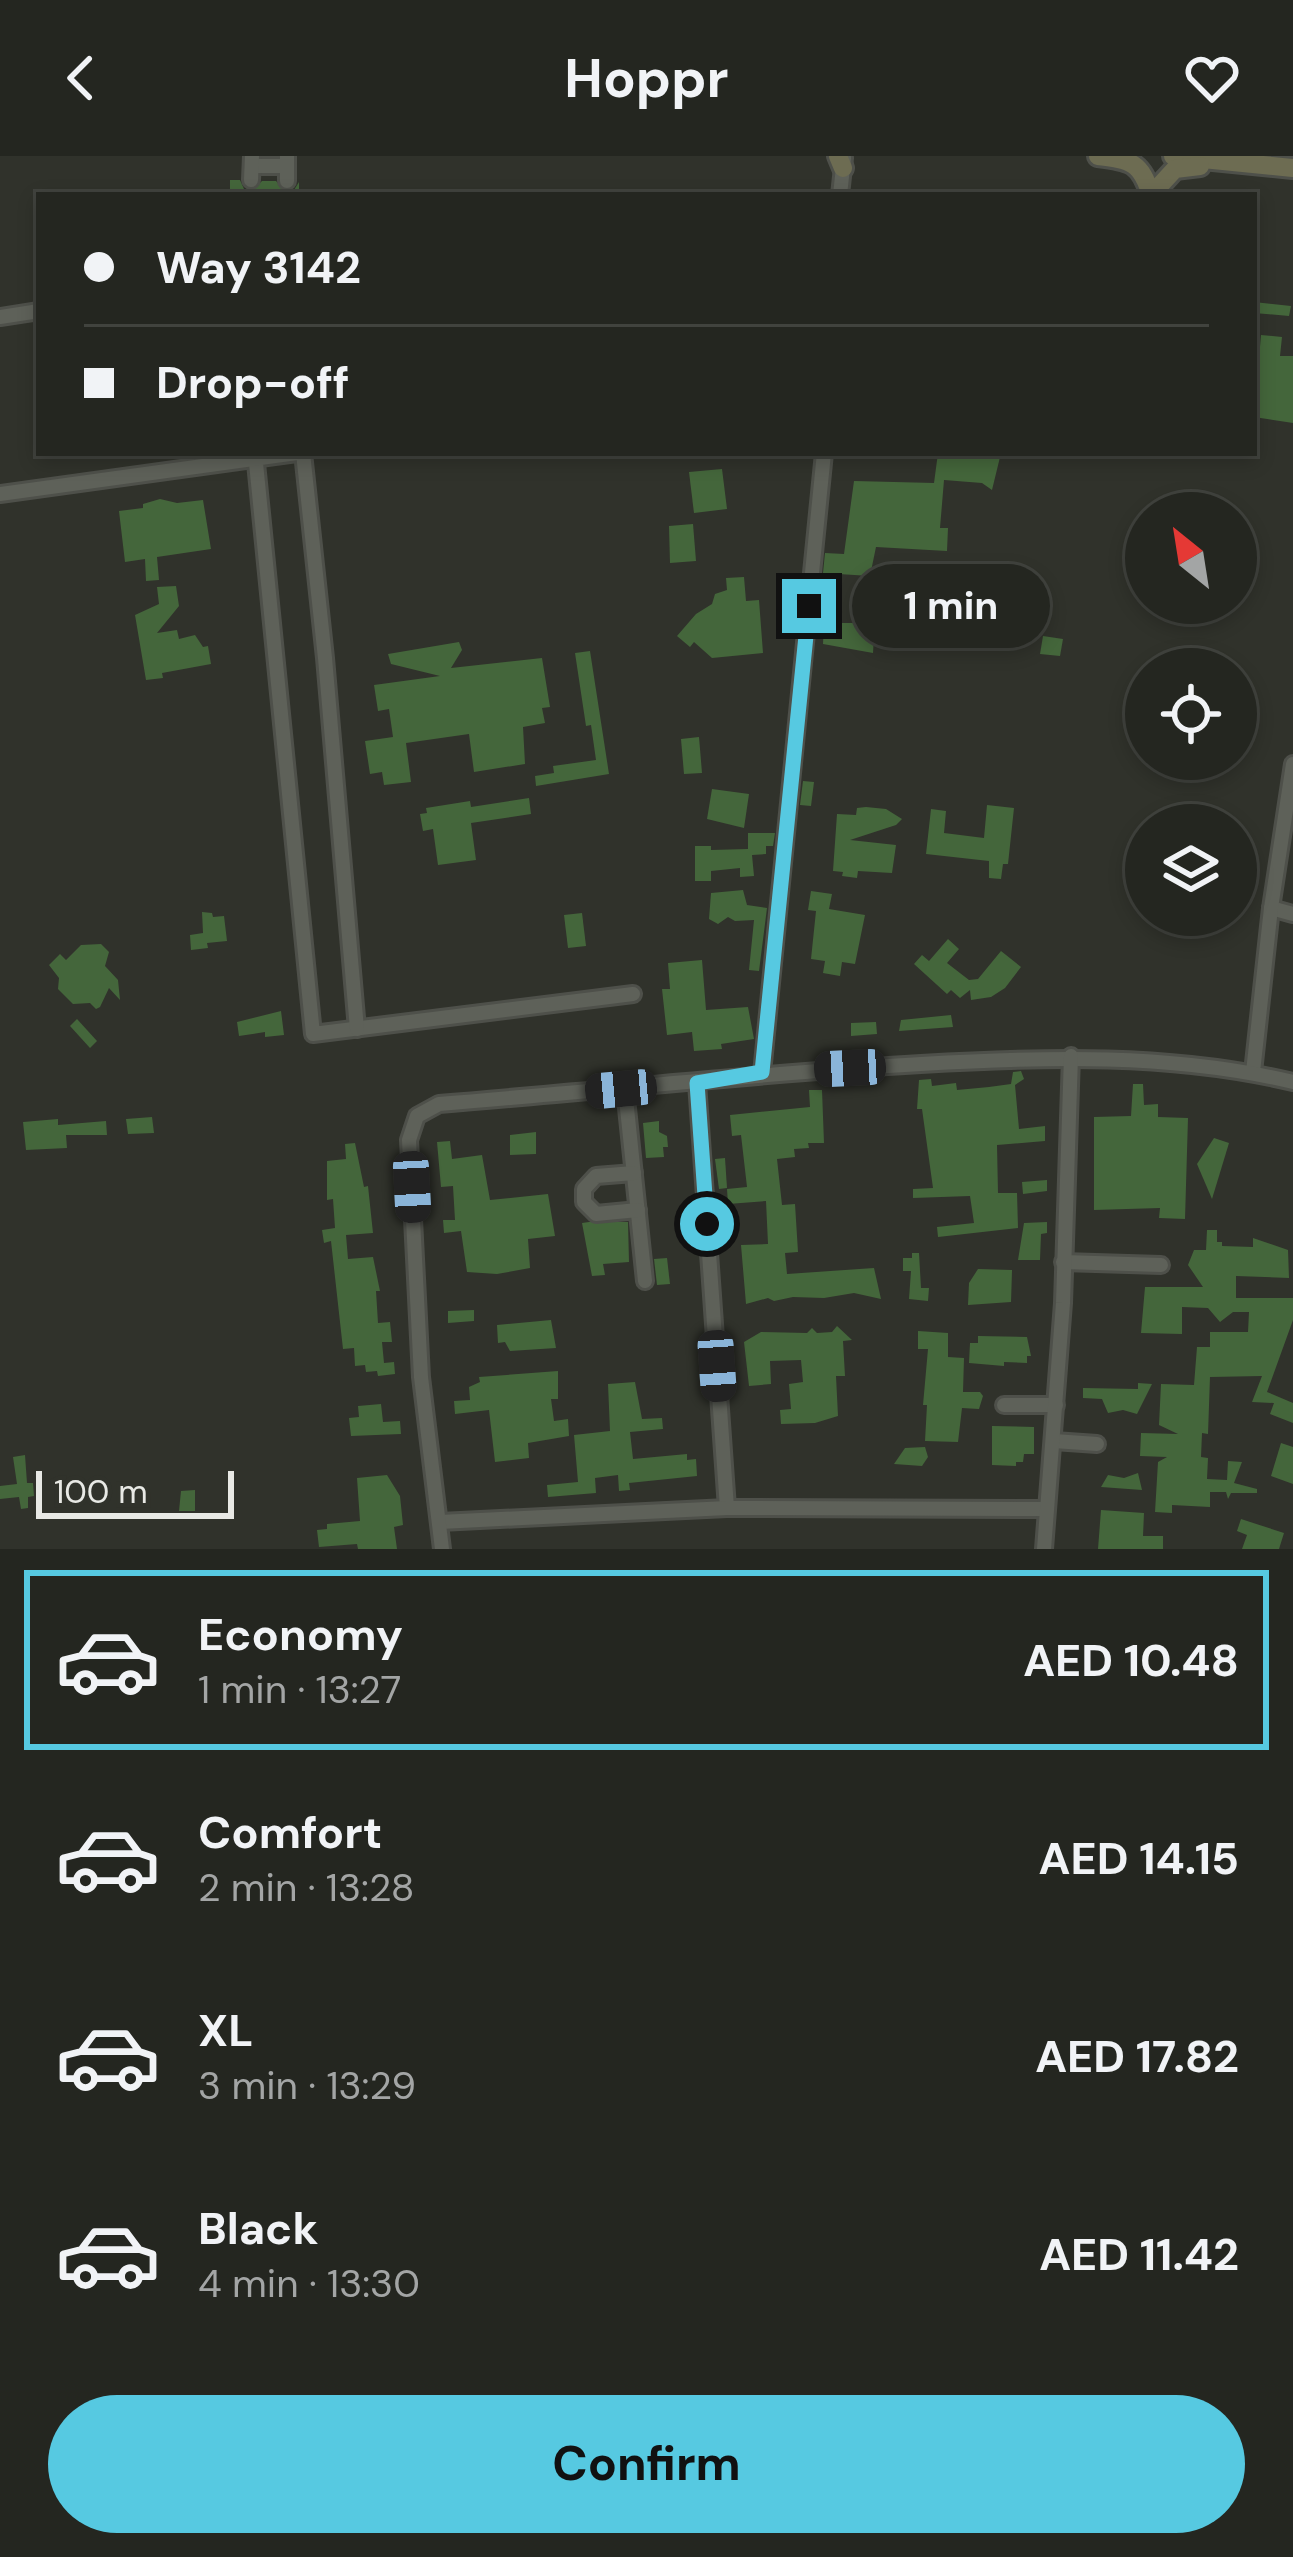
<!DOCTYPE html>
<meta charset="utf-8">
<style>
body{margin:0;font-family:"DM Sans",sans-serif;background:#2c2e29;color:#f1f3f6;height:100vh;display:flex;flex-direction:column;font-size:45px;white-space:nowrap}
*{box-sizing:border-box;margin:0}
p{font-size:39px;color:#a3a5a5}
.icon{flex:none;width:66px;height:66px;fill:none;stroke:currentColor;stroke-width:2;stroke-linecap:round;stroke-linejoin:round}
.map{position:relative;height:1393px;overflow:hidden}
.drawer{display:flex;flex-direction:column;background:#242620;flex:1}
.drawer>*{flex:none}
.top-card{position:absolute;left:36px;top:36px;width:1221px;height:264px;border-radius:0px;box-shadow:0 6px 18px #0003,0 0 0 3px #41433e;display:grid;align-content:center;height:264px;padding:0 48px;background:#242620}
.needle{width:78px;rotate:330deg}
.controls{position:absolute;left:1125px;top:336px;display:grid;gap:24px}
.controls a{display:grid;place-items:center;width:132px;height:132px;border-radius:50%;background:#242620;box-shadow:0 6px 18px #0003,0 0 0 3px #41433e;font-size:60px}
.scale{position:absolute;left:36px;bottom:30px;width:198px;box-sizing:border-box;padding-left:12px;border:6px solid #e8e9e5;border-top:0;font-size:33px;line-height:42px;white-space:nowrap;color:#e8e9e5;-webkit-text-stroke:9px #30322b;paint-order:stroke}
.end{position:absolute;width:54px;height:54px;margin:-27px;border:15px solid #56c9e1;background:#111;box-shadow:0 0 0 6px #111}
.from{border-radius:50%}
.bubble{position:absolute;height:84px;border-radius:42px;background:#242620;box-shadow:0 6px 18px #0003,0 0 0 3px #41433e;font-size:39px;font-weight:700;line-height:84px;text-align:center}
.car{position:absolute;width:36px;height:72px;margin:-36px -18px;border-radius:15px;box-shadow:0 0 9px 3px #0007;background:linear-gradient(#222 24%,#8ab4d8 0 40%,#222 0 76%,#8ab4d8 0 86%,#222 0)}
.top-card b{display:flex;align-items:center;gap:42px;height:114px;font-size:45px}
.top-card b+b{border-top:3px solid #41433e}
.top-card i{width:30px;height:30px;background:#f1f3f6}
ul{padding:21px 0 0;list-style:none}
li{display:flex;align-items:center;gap:36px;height:180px;margin:0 24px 18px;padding:0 24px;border:6px solid transparent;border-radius:0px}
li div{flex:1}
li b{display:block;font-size:45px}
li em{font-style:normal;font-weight:700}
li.active{border-color:#56c9e1}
li>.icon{width:108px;height:108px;stroke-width:1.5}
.button{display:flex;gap:24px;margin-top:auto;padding:24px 48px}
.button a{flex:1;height:138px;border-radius:72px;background:#56c9e1;color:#111;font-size:48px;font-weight:700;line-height:138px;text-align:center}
header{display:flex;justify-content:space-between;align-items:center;height:156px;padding:0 48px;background:#242620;font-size:54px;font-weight:700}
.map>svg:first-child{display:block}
.building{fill:#44663b}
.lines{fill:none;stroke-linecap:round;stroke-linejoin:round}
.street-casing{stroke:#4e504a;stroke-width:20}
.secondary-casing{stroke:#4e504a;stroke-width:24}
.street{stroke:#5e6159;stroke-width:14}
.secondary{stroke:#6d6c52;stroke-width:18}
.route{stroke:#56c9e1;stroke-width:15}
</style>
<header><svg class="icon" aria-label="back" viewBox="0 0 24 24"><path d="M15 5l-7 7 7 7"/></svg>Hoppr<svg class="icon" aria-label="heart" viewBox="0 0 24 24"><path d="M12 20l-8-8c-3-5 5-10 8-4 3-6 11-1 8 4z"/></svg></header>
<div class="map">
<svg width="1293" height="1393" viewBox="0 0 1293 1393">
<rect width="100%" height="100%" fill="#30322b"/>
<g class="building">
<path d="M230,24H240L244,33L252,35L262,25H276L286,36L294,34L299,26V39L230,37Z"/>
<path d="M1254,146L1291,150L1289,160L1254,157Z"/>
<path d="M1261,179L1282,181L1280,200H1293V267L1254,261Z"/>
<path d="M938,297H1001L992,334L982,327L944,324L940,372H948L947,395L876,391L870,420L823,417L825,397L844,398L854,325L934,327Z"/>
<path d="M722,313L727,353L694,357L689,316Z"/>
<path d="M160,343L177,347L203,344L211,393L157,401L159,424L146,425L145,403L125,406L119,355L143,352V348Z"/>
<path d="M693,368L696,405L670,407L669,370Z"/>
<path d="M744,421L746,445L759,444L763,497L712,502L694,486L690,491L677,480L696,458L712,448L715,438L727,434L726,422Z"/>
<path d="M176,430L179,450L157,477L177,474L179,483L195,479L203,491L208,490L211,508L162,517L163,522L146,524L135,459L159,448L157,431Z"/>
<path d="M790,432L799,433L796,469L786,468Z"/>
<path d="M854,462L875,463L873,497L823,488L824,467H854Z"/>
<path d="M1043,480L1063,483L1060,500L1040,498Z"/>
<path d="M459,486L462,494L451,512L542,502L550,551L542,552L545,567L523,571L525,608L474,616L469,578L406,587L411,626L384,629L382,616L370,618L365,585L393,581L389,553L378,555L374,529L440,520L391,508L388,498Z"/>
<path d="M590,495L609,618L536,630L535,620L554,617L553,610L596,604L591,569L586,570L575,497Z"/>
<path d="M699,581L702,617L684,618L681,583Z"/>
<path d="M803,625L814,626L811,650L800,649Z"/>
<path d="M712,633L749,638L744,672L707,663Z"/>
<path d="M529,642L531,658L471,667L476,704L438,709L433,673L423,675L420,658L427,657L426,652L470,645L471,651Z"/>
<path d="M987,649L1014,652L1008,708H1003L1001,723L989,722V705L926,698L931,653L946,655L944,677L984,682Z"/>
<path d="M866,651L886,653L902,663L896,669L850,684L896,689L892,717L858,715L857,722L842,720L843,716L833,715L837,658L856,659L857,652Z"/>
<path d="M748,677H775L773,690H766V698L752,699L754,720L740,721V712L711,715V725H695V690H711V694L748,693Z"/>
<path d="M743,734L747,749L767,752L759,815L749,814L754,764L735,765L728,761L718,768L709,763L711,737Z"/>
<path d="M811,735L832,738L829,753L865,759L855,808L842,806L840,820L823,817L825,805L811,803L816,755L808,754Z"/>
<path d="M202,756L212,757L213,761L224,760L227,785L207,787L208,792L191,794L190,779L203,777Z"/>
<path d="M582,757L586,790L568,792L564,759Z"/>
<path d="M948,783L959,793L947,807L969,824L978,823L1001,795L1021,811L1005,832L991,841L971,844L970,834L960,842L951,834L947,838L914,808L922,799L929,805Z"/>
<path d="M101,788L109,796L105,810L118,824L120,844L109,832L100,851L96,853L90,847L73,848L58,833L59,822L49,809L60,798L66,804L81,789Z"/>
<path d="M702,804L706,854L748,851L754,883L721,888L722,893L694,895L692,876L667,879L662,833H670L668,807Z"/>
<path d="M281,855L284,879L265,881V876L239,880L237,866Z"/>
<path d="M951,859L953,871L899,875L901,864Z"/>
<path d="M77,863L97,885L90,892L70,870Z"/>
<path d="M876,866L877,878L851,880V867Z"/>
<path d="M1021,915L1024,923L1015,929L1019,973L1045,970V985L997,989L998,1037H1017L1018,1072L938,1081L937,1071L974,1067L970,1040L913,1042V1033L933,1032L922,953H917L919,924L931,923L932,930L956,927L957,934L989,931L1011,928L1013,916Z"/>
<path d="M1133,928H1143L1144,949L1158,948V961L1188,962L1185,1063L1159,1062L1160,1052L1094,1054V961L1131,960Z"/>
<path d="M809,934H822L824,987H808L809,992L794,993L795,1001L777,1003L782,1049L795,1048L798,1096L785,1097L787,1118L874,1112L881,1143L854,1137L824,1142L793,1141L774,1145L768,1142L746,1148L741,1089L768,1088L766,1045L728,1048L727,1033L747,1031L741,979L732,980L730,959L810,951Z"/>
<path d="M152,961L154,977L128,978L126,963Z"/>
<path d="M58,963V969L106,965L107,979H66L67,992L26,994L23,966Z"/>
<path d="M659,965V976L667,980L668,991H663L664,1001L646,1002L643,967Z"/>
<path d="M536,976V998L510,999V979Z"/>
<path d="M1214,982L1229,987L1212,1043L1197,1008Z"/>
<path d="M450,985L452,1003L482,999L490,1044L548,1038L555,1080L528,1083L530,1112L497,1118L467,1116L461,1075L444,1077L443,1064H455L453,1030L441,1031L437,986Z"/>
<path d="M355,987L364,1031L368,1030L373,1077L346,1079L348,1103L373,1101L380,1135H376L378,1167L390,1166L392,1186H382L384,1207L394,1206L395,1218L378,1220L377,1215L366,1216L365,1209L355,1210L354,1192L343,1193L331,1085L324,1087L322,1074L335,1072L333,1043L327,1044V1005L346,1003L345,988Z"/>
<path d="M725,1002L727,1032L719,1033L715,1003Z"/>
<path d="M1047,1024V1035L1023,1038L1022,1026Z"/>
<path d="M589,1066H628L629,1106L603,1108L605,1119L592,1120L582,1067Z"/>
<path d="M1047,1066V1077L1041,1078L1040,1104H1018L1024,1067Z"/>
<path d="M1207,1074H1217V1086H1222V1090L1253,1091V1082L1288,1094L1289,1122L1236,1120V1142H1293V1164L1267,1236L1293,1247V1267L1270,1258L1274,1247L1252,1246L1262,1220L1210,1221L1208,1278L1202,1277L1201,1301L1208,1302L1207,1323L1227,1324L1228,1305L1242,1306L1234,1327L1257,1333V1337H1231L1228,1343L1226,1336H1210V1351L1172,1349V1357L1155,1356L1158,1306L1167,1301L1140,1300L1141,1277L1178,1278L1159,1269L1161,1228L1194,1229L1197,1191H1210V1176H1248L1249,1156H1233L1220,1166L1208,1152L1182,1151V1178L1141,1177L1145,1131H1203L1188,1109L1194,1094H1206Z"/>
<path d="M912,1097H919L921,1132H929L928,1145L909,1143L911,1115H903V1102H912Z"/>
<path d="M667,1102L670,1128L657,1129L654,1103Z"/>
<path d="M978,1113L1012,1114L1011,1146L968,1149L969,1127Z"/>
<path d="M474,1154V1165L448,1167V1155Z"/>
<path d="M551,1164L556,1192L510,1195L505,1186L498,1187L497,1169Z"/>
<path d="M837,1170L852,1184L843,1185L845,1220H836L838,1260L815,1267L781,1268L780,1254L791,1253L789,1228L803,1226L801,1204L770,1205L771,1228L749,1230L744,1186L761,1176L807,1177L812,1172L817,1177L832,1176Z"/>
<path d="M918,1175L948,1177V1201L964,1202L963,1236H980L983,1240L979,1253L962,1252L958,1286L925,1285L927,1249H923L928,1193H918Z"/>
<path d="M978,1180L1027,1181L1031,1200H1027V1207L1004,1206V1210L969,1207L970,1187H978Z"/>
<path d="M558,1215V1243H551L554,1265L568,1263L569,1280L528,1287L529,1302L495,1306L489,1254L455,1258L454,1245L470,1244L469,1231L480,1226L479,1221Z"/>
<path d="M635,1226L642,1263L662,1262L663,1273L630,1276L633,1303L687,1298V1304L696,1303L697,1320L629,1327L630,1334L619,1335L618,1319L595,1322L596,1337L548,1341L547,1329L578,1326L574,1279L610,1275L608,1228Z"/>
<path d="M1138,1227L1152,1228L1137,1258L1123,1254L1108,1257L1102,1243L1083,1242V1232L1138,1233Z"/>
<path d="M381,1248L383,1266L400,1265L401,1278L351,1280L349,1262L359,1261L358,1250Z"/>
<path d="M992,1270L1034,1271V1298H1024L1023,1306H1016V1310L992,1309Z"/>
<path d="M1281,1287L1293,1291V1328L1271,1320Z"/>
<path d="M925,1291L928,1301L922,1310L894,1308L905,1292Z"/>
<path d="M25,1299L27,1327H33L34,1340L28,1341V1352L21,1353L19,1341L0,1343V1330L17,1328L13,1301Z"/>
<path d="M1138,1317L1142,1334L1101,1331L1108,1319L1124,1322Z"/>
<path d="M387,1319L400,1340L403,1369L394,1371L397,1393H358L357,1388L319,1391L317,1374L327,1373V1368L360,1365L357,1322Z"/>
<path d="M195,1334V1355H179L181,1335Z"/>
<path d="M1101,1354L1144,1357L1143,1380H1163V1393H1098Z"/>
<path d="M1241,1363L1284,1377L1279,1393H1242L1247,1379L1237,1375Z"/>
</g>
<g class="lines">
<defs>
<g id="street">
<path d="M252,10H287"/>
<path d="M251,24L252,0"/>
<path d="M287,25V0"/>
<path d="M840,39L844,2"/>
<path d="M0,161L39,155"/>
<path d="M255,297L313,878L633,838"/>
<path d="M303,297L325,502L357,873"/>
<path d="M0,338L297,297"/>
<path d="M1271,752L1293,758"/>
<path d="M1253,916L1271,752L1293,608"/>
<path d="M762,917L824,297"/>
<path d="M697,927L727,1352"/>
<path d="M625,933L645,1125"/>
<path d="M634,1017L596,1020L584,1033V1046L596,1058L638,1054"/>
<path d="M1063,1106L1161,1109"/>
<path d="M1004,1249H1056"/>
<path d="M1054,1285L1097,1288"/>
<path d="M440,1366L727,1352L1045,1353"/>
<path d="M442,1393L421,1221L409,984L417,960L439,948C600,935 760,917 921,908C1045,901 1171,897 1293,926"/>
<path d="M1044,1393L1063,1147L1071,900"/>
</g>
<g id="secondary">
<path d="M838,0L843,12"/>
<path d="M1098,0C1131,4 1141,6 1151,39"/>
<path d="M1173,0L1293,12"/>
<path d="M1151,39L1175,13L1200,10"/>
</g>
</defs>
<use href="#street" class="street-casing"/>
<use href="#secondary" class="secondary-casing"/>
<use href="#street" class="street"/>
<use href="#secondary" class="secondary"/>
</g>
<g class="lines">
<path class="route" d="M707,1068L697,927L762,916L809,450"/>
</g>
</svg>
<div class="controls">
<a><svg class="needle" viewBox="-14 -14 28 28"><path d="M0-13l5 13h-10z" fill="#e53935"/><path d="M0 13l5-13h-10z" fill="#a3a5a5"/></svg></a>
<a><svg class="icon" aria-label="locate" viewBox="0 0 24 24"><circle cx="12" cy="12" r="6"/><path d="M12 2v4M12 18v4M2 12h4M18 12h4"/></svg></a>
<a><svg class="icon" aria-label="layers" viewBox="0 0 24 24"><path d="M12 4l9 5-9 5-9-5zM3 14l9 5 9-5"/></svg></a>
</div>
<div class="scale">100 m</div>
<i class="end from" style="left:707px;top:1068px"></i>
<i class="end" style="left:809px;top:450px"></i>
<div class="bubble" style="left:852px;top:408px;width:198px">1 min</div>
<i class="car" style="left:850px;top:912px;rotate:267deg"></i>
<i class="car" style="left:621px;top:933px;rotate:265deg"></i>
<i class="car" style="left:412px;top:1031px;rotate:177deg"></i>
<i class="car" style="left:717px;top:1210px;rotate:176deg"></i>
<div class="top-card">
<b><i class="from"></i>Way 3142</b>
<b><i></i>Drop-off</b>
</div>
</div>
<section class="drawer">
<ul>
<li class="active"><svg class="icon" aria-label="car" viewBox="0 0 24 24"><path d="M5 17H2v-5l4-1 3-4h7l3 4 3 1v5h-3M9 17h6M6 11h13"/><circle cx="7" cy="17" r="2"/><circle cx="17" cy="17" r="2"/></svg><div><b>Economy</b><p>1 min · 13:27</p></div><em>AED 10.48</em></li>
<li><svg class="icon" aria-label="car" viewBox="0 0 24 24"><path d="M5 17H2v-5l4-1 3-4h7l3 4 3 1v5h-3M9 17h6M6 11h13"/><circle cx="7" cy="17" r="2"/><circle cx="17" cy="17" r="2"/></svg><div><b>Comfort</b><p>2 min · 13:28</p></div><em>AED 14.15</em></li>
<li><svg class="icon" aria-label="car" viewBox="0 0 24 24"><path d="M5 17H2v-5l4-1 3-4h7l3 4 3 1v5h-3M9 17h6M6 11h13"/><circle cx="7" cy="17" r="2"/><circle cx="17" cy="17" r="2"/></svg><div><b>XL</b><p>3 min · 13:29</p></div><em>AED 17.82</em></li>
<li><svg class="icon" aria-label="car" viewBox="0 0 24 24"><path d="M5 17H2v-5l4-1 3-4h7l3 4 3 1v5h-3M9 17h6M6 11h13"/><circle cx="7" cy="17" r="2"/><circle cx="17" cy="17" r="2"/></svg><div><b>Black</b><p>4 min · 13:30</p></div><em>AED 11.42</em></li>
</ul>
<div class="button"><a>Confirm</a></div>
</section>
